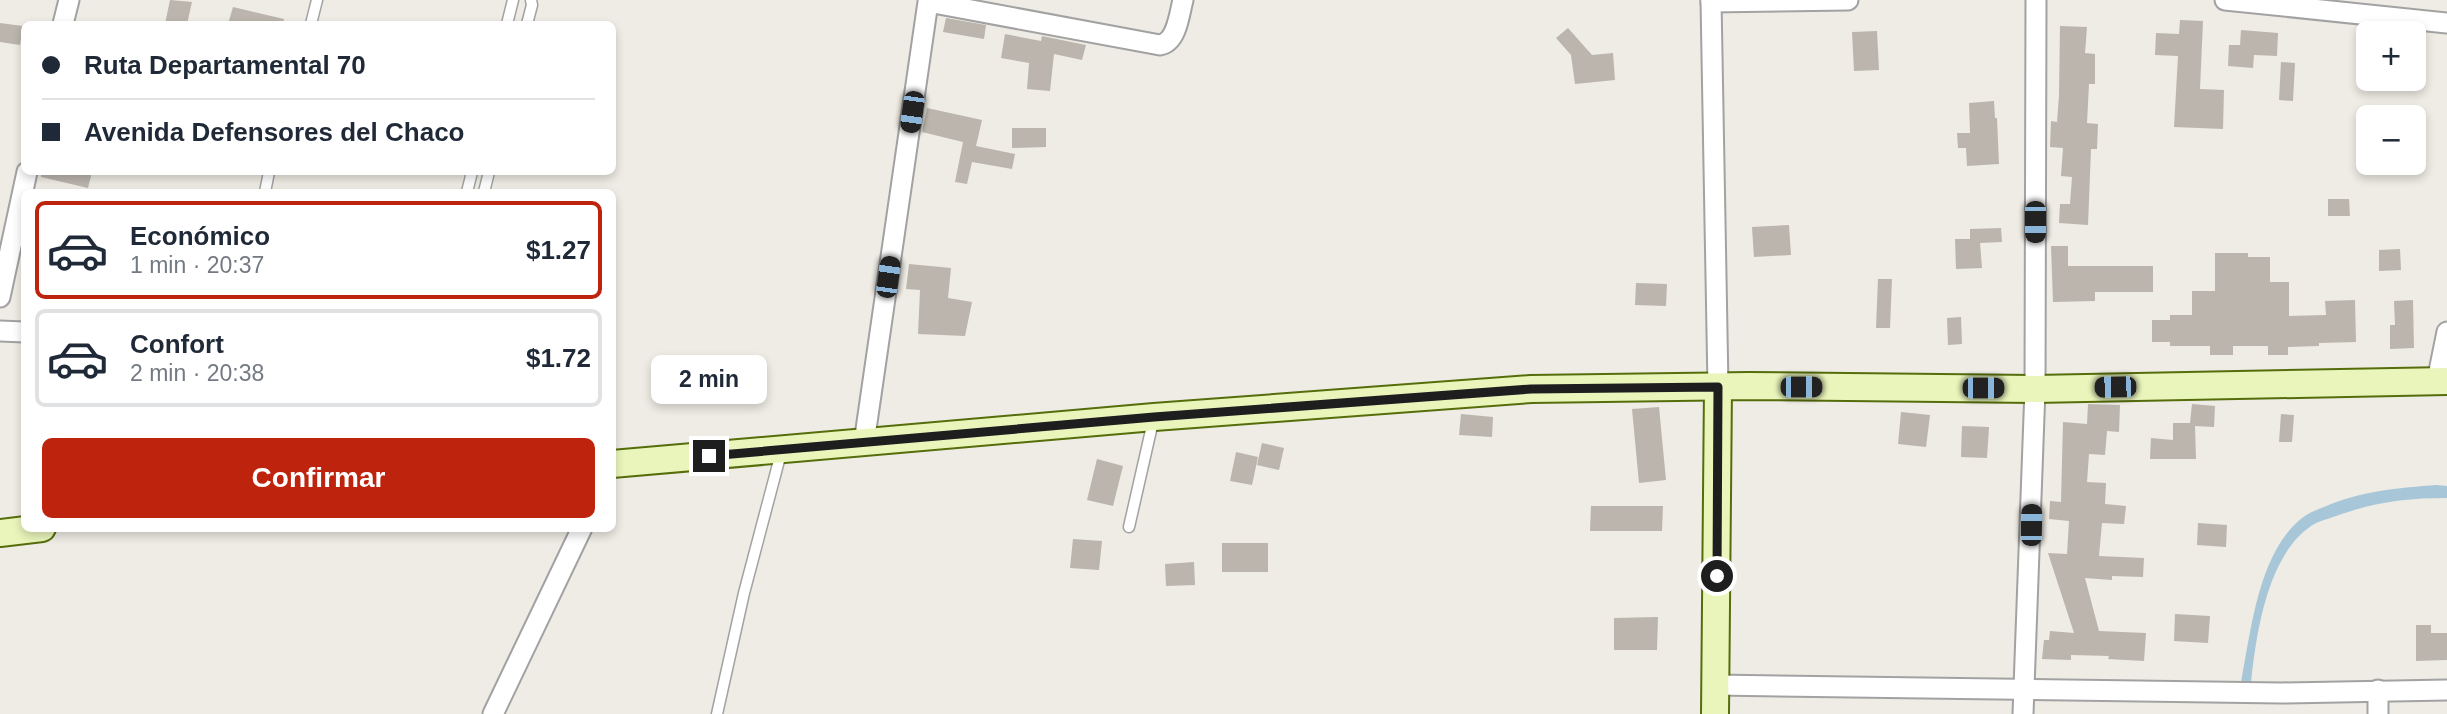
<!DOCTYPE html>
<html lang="es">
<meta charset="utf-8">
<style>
body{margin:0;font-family:Arial,sans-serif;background:#f6f6f7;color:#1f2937;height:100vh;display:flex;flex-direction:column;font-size:26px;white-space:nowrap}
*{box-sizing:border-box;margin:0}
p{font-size:23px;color:#747a83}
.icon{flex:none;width:38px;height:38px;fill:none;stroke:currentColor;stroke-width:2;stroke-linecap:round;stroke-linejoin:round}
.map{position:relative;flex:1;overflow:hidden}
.drawer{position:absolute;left:21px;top:189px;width:595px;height:343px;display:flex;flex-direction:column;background:#fff;border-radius:10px;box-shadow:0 4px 10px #0003}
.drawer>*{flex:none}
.banner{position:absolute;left:21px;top:21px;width:595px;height:154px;border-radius:10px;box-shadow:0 4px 10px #0003;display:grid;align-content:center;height:154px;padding:0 21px;background:#fff}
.buttons{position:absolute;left:2356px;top:21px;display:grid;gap:14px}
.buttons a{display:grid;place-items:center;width:70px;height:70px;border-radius:10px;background:#fff;box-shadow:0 4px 10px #0003;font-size:35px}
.end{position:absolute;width:32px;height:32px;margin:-16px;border:9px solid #1e1e1e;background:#fff;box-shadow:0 0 0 4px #fff}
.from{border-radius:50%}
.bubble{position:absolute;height:49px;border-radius:10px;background:#fff;box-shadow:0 4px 10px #0003;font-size:23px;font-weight:800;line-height:49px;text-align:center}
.car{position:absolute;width:21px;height:42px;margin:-21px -10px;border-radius:9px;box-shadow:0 0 5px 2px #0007;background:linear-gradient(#222 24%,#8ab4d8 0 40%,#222 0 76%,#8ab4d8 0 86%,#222 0)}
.banner b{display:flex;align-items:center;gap:24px;height:66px;font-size:26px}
.banner b+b{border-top:2px solid #e0e1e3}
.banner i{width:18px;height:18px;background:#1f2937}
ul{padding:12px 0 0;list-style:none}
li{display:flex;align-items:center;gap:21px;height:98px;margin:0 14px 10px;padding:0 7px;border:4px solid #e0e1e3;border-radius:10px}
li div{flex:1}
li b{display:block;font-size:26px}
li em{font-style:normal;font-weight:800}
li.on{border-color:#be240d}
li>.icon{width:63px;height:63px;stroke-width:1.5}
.cta{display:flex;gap:14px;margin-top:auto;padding:14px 21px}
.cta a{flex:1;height:80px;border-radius:10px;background:#be240d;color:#fff;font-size:28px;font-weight:800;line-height:80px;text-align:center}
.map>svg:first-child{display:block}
.water{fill:#a7c7d9}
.building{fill:#bbb5ae}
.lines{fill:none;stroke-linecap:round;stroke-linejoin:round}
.service-casing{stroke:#a2a2a2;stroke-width:13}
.minor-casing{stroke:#a2a2a2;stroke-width:23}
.secondary-casing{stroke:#566d0c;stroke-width:30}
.service{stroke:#fff;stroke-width:10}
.minor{stroke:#fff;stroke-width:19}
.secondary{stroke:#eaf5bb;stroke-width:26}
.route{stroke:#1e1e1e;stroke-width:9}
</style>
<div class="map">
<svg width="2447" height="714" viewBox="0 0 2447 714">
<rect width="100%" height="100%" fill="#eeece4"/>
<path class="water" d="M2437,485L2447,486V498C2406,498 2375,502 2336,516C2328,519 2318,521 2311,526C2267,556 2256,635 2251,683L2241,682C2251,631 2258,553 2302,518C2309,512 2322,508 2331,504C2369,490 2397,488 2437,485Z"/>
<g class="building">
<path d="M170,0L192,2L187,24H165Z"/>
<path d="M233,7L284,19L283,24H228Z"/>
<path d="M946,18L986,25L984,39L943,32Z"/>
<path d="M2180,20L2203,21L2200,89L2224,90L2223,129L2174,127L2178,56L2155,55L2156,33L2179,34Z"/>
<path d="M0,23L23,26L20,45L0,42Z"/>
<path d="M2060,26L2087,27L2085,53L2095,54V84H2089L2087,123L2098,124L2097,149H2091L2088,225L2059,223L2060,204H2070L2072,177L2061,176L2063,148L2050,147L2051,121L2057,122L2059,96Z"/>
<path d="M1568,28L1592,55L1613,53L1615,80L1575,84L1571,55L1556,38Z"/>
<path d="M2241,30L2278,33L2277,56L2254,55L2253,68L2228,66L2229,45H2240Z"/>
<path d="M1877,31L1879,70L1854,71L1852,32Z"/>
<path d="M1005,34L1041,41L1042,36L1086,45L1082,60L1054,54L1050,91L1027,89L1029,63L1001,58Z"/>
<path d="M2281,62L2295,63L2293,101L2279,100Z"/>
<path d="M1994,101L1995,118H1997L1999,164L1967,166L1966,148H1958L1957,133H1970L1969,103Z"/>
<path d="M927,108L982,120L976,146L1015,154L1012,169L972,162L967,184L955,182L963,142L922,132Z"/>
<path d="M1012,128H1046V147L1012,148Z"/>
<path d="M41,172H92L88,188L41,177Z"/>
<path d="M2328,199H2349L2350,216H2328Z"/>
<path d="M1789,225L1791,255L1754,257L1752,227Z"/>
<path d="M2001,228L2002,242L1980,243L1982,268L1956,269L1955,239H1970V229Z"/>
<path d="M2051,246H2068V266H2153V292H2095V301L2053,302Z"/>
<path d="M2400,249L2401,270L2379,271V250Z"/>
<path d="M2215,253H2248V257H2270V282H2289V316L2326,315L2325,301L2355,300L2356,342L2319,343V346L2288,347V355H2268V346H2233V355H2210V346H2170V342H2152V320H2170V315H2192V291H2215Z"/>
<path d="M909,264L951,268L948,298L972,302L965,336L918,334L920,290L906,289Z"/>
<path d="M1878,279H1892L1890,328H1876Z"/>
<path d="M1636,283L1667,284L1666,306L1635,305Z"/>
<path d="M2413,300L2414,348L2390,349V325H2395L2394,301Z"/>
<path d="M1961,317L1962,344L1948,345L1947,318Z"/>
<path d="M2088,404L2120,405L2119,432L2107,431L2105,455L2089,454L2087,482L2106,483L2105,504L2126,506L2124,524L2102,523L2099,556L2144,558L2143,577L2112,576V580L2085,578L2099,631L2146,633L2144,661L2108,659L2109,656L2071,655V660L2042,659L2044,640H2049L2050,631L2074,633L2048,553L2067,554L2069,521L2049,519L2050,501L2061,502L2063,422L2087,424Z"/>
<path d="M2192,404L2215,406L2214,427L2195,426L2196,459H2150L2151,438L2173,440V423H2190Z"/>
<path d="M1659,407L1666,480L1639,483L1632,409Z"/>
<path d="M1901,412L1930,415L1926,447L1898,444Z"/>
<path d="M1461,414L1493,417L1492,437L1459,435Z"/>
<path d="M2281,414L2294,415L2292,442H2279Z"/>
<path d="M1962,426L1989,427L1987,458L1961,457Z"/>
<path d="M1262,443L1284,448L1279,470L1257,465Z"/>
<path d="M1236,452L1258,457L1252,485L1230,481Z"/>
<path d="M1097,459L1123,466L1113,506L1087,500Z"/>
<path d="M1591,506H1663L1662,531H1590Z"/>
<path d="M2198,523L2227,525L2226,547L2197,545Z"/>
<path d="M1073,539L1102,541L1099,570L1070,568Z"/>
<rect x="1222" y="543" width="46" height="29"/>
<path d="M1194,562L1195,585L1166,586L1165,564Z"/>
<path d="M2175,614L2210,616L2208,643L2174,641Z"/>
<path d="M1658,617L1657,650H1614V618Z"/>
<path d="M2416,625H2431V633H2447V660L2416,661Z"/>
</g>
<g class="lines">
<defs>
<g id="service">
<path d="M311,24L317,0"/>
<path d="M507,24L513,0"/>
<path d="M527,24L532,5L531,0"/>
<path d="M265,192L269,172"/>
<path d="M467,192L472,172"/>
<path d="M484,192L489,172"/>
<path d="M1129,527L1154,417"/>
<path d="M717,714L744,593L781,453"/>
</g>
<g id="minor">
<path d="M1711,0L1718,387"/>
<path d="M2225,0L2447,23"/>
<path d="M1711,2L1848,0"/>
<path d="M63,24L69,0"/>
<path d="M0,297L27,172"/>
<path d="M0,331L24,332"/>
<path d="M2437,381L2447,332"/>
<path d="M864,443L928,2L1160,45C1177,42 1179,15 1183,0"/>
<path d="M1715,685L2281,693L2447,690"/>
<path d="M2378,690V714"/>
<path d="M493,714L582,528"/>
<path d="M2023,714L2035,389L2036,0"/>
</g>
<g id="secondary">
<path d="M612,464L1154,417L1531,389L1749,386L2035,389L2447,381"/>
<path d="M0,533L42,528"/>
<path d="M1715,714L1718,387"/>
</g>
</defs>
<use href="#service" class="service-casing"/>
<use href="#minor" class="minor-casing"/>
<use href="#secondary" class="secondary-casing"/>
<use href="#service" class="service"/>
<use href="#minor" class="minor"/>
<use href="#secondary" class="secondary"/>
</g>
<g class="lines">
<path class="route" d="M709,456L1154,417L1531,389L1718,387L1717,576"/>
</g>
</svg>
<div class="buttons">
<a>+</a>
<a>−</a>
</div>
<i class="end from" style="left:1717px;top:576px"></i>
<i class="end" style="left:709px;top:456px"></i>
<div class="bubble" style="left:651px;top:355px;width:116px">2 min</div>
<i class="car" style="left:912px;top:112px;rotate:188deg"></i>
<i class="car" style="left:2035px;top:222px;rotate:180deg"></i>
<i class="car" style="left:888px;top:277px;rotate:8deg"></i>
<i class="car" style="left:1801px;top:387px;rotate:90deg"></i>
<i class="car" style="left:2115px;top:387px;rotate:269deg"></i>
<i class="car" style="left:1983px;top:388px;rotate:90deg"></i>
<i class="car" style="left:2031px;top:525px;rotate:1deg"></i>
<div class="banner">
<b><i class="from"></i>Ruta Departamental 70</b>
<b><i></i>Avenida Defensores del Chaco</b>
</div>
<section class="drawer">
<ul>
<li class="on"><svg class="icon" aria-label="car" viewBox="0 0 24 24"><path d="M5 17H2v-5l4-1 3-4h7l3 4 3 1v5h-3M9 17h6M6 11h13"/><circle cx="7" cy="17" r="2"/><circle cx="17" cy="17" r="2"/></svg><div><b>Económico</b><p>1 min · 20:37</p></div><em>$1.27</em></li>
<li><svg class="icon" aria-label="car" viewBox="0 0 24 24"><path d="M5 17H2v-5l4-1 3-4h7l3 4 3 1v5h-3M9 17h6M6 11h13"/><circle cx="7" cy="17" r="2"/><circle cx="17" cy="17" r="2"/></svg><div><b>Confort</b><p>2 min · 20:38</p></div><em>$1.72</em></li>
</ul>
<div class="cta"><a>Confirmar</a></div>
</section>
</div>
